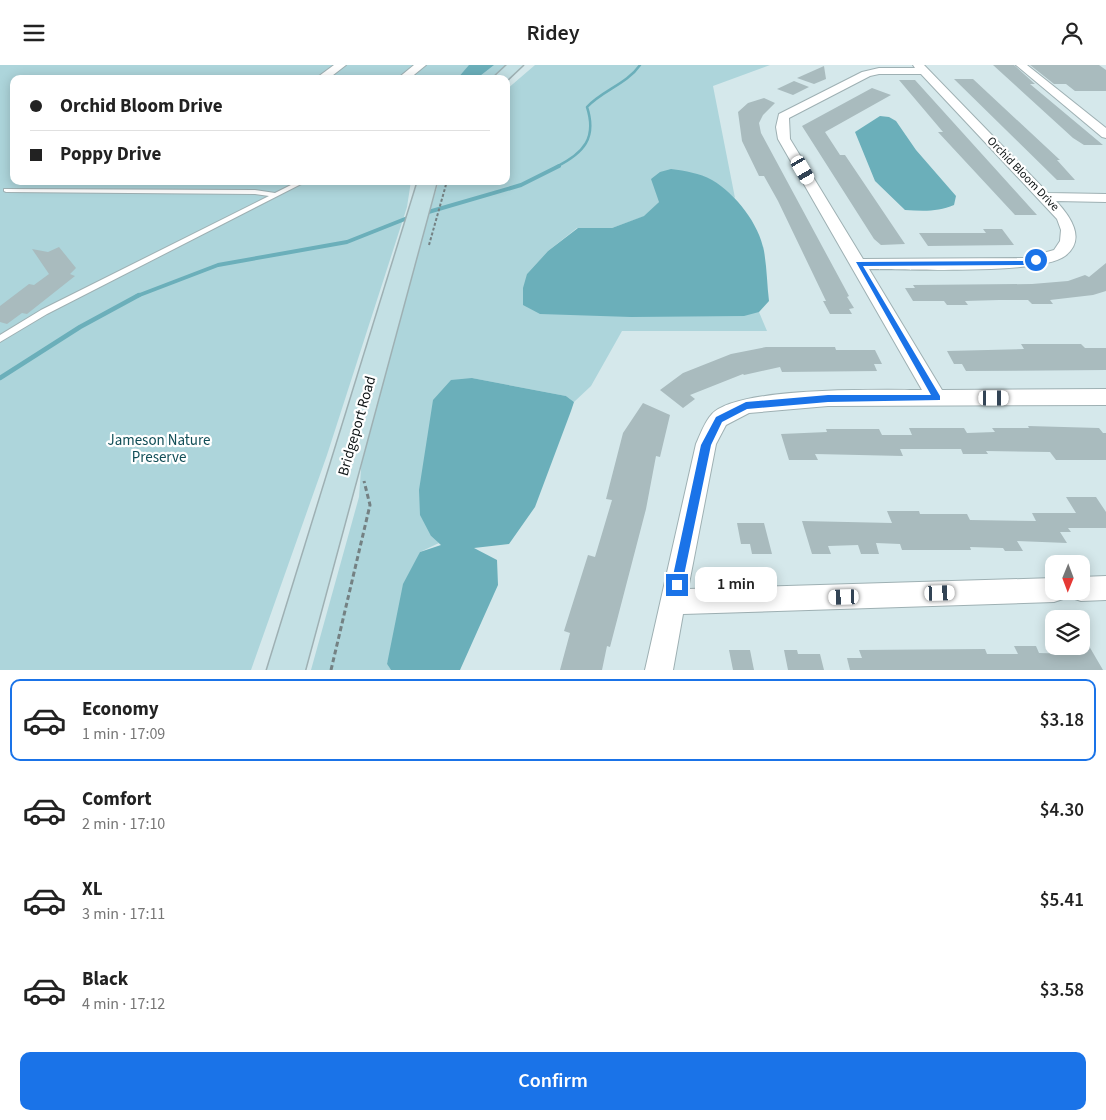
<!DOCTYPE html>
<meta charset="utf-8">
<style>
body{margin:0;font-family:"Source Sans 3",sans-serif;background:#f6f6f6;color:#222;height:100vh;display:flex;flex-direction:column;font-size:19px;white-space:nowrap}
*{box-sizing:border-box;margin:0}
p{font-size:16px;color:#767676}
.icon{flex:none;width:28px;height:28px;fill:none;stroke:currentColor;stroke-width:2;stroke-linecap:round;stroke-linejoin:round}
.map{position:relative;height:605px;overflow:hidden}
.panel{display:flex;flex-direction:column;background:#fff;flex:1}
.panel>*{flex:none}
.hud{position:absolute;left:10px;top:10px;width:500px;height:110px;border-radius:10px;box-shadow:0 2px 12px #0003;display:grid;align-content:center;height:110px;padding:0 20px;background:#fff}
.needle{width:32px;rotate:181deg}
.controls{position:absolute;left:1045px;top:490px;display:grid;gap:10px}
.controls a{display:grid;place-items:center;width:45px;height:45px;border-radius:10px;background:#fff;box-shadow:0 2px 12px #0003;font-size:25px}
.end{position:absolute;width:22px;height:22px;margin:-11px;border:6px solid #1a73e8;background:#fff;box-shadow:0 0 0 2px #fff}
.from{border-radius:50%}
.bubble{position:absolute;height:35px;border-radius:10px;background:#fff;box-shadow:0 2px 12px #0003;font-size:16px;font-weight:600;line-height:35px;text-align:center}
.car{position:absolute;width:15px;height:30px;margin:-15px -8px;border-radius:6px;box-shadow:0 0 4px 1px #0007;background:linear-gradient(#fff 24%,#345 0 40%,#fff 0 76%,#345 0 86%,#fff 0)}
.hud b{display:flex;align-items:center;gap:18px;height:48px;font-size:19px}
.hud b+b{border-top:1px solid #e0e0e0}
.hud i{width:12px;height:12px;background:#222}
ul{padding:9px 0 0;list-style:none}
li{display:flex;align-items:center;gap:15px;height:82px;margin:0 10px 8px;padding:0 10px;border:2px solid transparent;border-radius:10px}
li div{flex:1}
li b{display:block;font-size:19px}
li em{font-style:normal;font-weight:600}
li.selected{border-color:#1a73e8}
li>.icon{width:45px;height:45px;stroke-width:1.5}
.primary-button{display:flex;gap:10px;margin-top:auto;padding:10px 20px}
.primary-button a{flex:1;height:58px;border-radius:10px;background:#1a73e8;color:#fff;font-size:20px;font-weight:600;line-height:58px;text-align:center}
header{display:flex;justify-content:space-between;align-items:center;height:65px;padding:0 20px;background:#fff;font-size:22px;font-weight:600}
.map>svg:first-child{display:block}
.green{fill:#add5db}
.water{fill:#6bafba}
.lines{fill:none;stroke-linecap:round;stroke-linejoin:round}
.stream-far2{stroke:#6bafba;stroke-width:2.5}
.stream-far1{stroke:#6bafba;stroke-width:4}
.stream{stroke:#6bafba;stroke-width:4.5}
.building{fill:#a9bbbe}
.lane-casing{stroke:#9eb0b3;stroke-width:2}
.street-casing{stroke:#9eb0b3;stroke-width:2}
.secondary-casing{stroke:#9eb0b3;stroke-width:3}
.path-far1{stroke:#748183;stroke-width:2;stroke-dasharray:3 2;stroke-linecap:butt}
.path{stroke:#748183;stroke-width:3;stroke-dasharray:5 3;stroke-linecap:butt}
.lane{fill:#fff;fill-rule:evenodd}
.street{fill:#fff;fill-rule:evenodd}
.secondary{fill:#c3e0e4;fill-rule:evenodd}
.route{fill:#1a73e8}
.labels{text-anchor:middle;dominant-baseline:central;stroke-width:4.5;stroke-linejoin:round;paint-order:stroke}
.far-street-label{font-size:12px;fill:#0f1516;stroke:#fff}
.street-label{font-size:15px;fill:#0f1516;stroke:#fff}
.park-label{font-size:15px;fill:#114e57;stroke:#fff}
</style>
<header><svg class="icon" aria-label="menu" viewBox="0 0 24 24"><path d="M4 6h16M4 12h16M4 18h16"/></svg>Ridey<svg class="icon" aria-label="person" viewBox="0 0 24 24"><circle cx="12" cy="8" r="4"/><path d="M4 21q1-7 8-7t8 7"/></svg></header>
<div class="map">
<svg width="1106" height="605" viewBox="0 0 1106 605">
<rect width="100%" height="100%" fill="#d5e8eb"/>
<g class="green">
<path d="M0,0H507L490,14H14V116H411L407,142L327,390L251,605H0Z"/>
<path d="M535,0H770L713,21L735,133L713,116L659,137L645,151L612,163H577L548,186L527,209L540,249L759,247L767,266H622L591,321L574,337L566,331L472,313L431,471L439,478L420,487L387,599L391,605H311L359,432L362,391L412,202L439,116H506V25Z"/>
</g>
<g class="water">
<path d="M469,0H494L476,14H457Z"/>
<path d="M880,51L889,52L896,56L916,85L956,131L954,140C938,147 923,146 905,145L875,116L855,67Z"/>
<path d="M671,104C686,106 699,108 712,115C736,129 759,159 764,186C767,203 767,220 769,236L759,247L744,251L631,252L540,249L523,240V223L527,209L548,186L578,163H612L644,151L659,137L651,114L660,107Z"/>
<path d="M472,313L566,331L574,337L571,346L535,442L509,479L474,483L497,495L498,520L460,605H391L387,599L403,519L420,487L441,480L431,471L420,450L419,425L433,335L451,315Z"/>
</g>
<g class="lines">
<path class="stream-far2" d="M556,102C584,88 597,73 587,42C603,25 627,19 640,0"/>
<g class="stream-far1">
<path d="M425,148L521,120L559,101"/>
<path d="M137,231L218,200L347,177L410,152"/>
</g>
<path class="stream" d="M0,313L80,262L139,230"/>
</g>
<g class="building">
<path d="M993,0H1014L1035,19H1030L1103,80H1084L1073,73Z"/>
<path d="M1030,0H1099L1106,5V26H1075L1066,19H1054Z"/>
<path d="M824,1L826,14L814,19L797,13Z"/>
<path d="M954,14H973L1060,95H1057L1075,115H1057Z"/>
<path d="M899,15H915L1037,150H1015L938,67H943Z"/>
<path d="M794,16L809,22L793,30L777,24Z"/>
<path d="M872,23L891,30L825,67L840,90H845L905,179L881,180L874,174L802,61Z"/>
<path d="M764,33L775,38L763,50L759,58L761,68L849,231L847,232L854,243L849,244L852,249H830L823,236H826L778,136L764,111H759L742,76L738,47L748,38Z"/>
<path d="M983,164H1002L1014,180L928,181L919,168H986Z"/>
<path d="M59,182L76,203L70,209L75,211L27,249L22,248L7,259L0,257V241L29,219L34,220L49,209L32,184L48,187Z"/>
<path d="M1106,198V226L1093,230L1050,235L1053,239H1032L1028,235H999L965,236L968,240H947L944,236H913L905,223H915L913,220L1032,219L1068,216L1085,210L1089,212Z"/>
<path d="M1021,279H1081L1085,283H1106V305L966,306L962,299H954L947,286L1024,284Z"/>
<path d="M766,282H835L836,285H875L882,299H874L877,306L782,307L780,302L744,310L743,309L690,330L695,334L683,343L660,325L683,308L731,289Z"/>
<path d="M643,338L670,350L660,392L656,391L646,444L610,582L607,581L602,605H560L570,568L564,566L588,490L595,492L612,435L606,434L623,368Z"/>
<path d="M1028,361L1099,363L1103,368H1106V395H1056L1050,387L986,386L988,389H963L961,384H900L903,391L815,389L818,395H789L781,369L827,367L826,364H879L882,370H912L909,363H964L967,368L995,367L992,363H1029Z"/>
<path d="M1066,432H1096L1106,447V463H1068L1071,467H1060L1067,478L1017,476L1023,486H1005L1003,483L970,482L971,485H902L900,479L876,478L879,489H861L858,480L828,481L831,489H812L802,456L892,458L887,446H919L920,449H967L970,455L1036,456L1032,448H1076Z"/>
<path d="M737,458H764L772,489H752L750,479H741Z"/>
<path d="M1014,581H1036L1039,588L1076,589L1072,581H1089L1103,605H850L847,593H862L859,585L985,584L987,589H1018Z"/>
<path d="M729,585H750L754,605H733Z"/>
<path d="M784,585H797L798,589H820L824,605H788Z"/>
</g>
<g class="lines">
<defs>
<path id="lane" d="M299,116H307L47,249L0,277V270L41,245L269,131L255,129L6,127L4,126V124L255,125L275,128Z"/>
<g id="street">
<path d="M334,0H346L328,14H315Z"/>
<path d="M414,0H426L409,14H397Z"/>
<path d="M913,0H924L1048,128L1106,129V137L1056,136C1070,151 1087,174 1065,191C1040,210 906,204 869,204L942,325L1106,324V340L828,341L749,348L726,360L716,379L688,524L1054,513V526H1066L1063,534L1054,537L683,549L673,605H645L696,379C700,370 705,356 712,349C739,321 881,325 922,325L778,74L776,62L779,49L862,7L879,3H915ZM879,9H921L1057,154L1061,165L1060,176L1054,185L1025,193L863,194L790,74L789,53L870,11Z"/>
<path d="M1016,0H1027L1106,63V73L1102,72Z"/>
<path d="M1106,511V535L1081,536L1072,533L1069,526H1081V512Z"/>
</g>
<g id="secondary">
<path d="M507,0H523L506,16V14H492Z"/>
<path d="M418,116H437L305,605H267Z"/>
</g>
</defs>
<use href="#lane" class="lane-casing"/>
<use href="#street" class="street-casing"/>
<use href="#secondary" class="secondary-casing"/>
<path class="path-far1" d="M429,180L447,116"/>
<path class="path" d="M331,605L370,440L364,416"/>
<use href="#lane" class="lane"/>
<use href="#street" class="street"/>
<use href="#secondary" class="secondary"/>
</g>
<path class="route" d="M1036,193L1039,197L1026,200L863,201L940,331V335L828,337L747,344L722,357L711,380L682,520L681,523H673L671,520L701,380L716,352L746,337L828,330H931L856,197L1026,196Z"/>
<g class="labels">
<g class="far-street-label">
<text transform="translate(1023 109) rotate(46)">Orchid Bloom Drive</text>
</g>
<g class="street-label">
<text transform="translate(357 361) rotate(-74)">Bridgeport Road</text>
</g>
<g class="park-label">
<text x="159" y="375">Jameson Nature<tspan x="159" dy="17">Preserve</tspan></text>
</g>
</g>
</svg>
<div class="controls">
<a><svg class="needle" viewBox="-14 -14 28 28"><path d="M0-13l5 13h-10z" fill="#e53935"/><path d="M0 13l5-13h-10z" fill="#767676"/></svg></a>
<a><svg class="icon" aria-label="layers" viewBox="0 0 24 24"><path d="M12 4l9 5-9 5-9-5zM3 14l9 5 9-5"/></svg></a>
</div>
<i class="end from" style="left:1036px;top:195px"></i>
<i class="end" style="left:677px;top:520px"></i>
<div class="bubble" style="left:695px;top:502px;width:82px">1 min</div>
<i class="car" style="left:803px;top:105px;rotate:150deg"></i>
<i class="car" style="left:994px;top:333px;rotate:90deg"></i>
<i class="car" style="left:940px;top:528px;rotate:88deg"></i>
<i class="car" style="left:844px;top:532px;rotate:268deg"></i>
<div class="hud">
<b><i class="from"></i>Orchid Bloom Drive</b>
<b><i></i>Poppy Drive</b>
</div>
</div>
<section class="panel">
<ul>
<li class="selected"><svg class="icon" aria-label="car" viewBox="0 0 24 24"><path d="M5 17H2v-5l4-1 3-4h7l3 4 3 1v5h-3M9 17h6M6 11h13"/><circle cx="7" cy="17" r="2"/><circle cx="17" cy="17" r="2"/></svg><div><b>Economy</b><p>1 min · 17:09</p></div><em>$3.18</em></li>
<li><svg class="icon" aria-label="car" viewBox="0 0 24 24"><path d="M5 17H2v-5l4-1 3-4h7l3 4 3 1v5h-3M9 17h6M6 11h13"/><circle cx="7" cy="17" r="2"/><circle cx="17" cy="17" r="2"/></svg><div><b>Comfort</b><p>2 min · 17:10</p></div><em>$4.30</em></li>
<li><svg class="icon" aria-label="car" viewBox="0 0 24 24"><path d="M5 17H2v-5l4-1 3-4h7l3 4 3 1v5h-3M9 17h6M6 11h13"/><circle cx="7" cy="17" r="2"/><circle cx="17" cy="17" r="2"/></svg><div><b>XL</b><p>3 min · 17:11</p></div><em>$5.41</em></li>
<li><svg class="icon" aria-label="car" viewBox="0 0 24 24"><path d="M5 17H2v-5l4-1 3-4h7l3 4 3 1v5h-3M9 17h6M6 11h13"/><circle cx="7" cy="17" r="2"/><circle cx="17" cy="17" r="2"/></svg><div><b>Black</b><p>4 min · 17:12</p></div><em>$3.58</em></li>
</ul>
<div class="primary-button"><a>Confirm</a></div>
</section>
